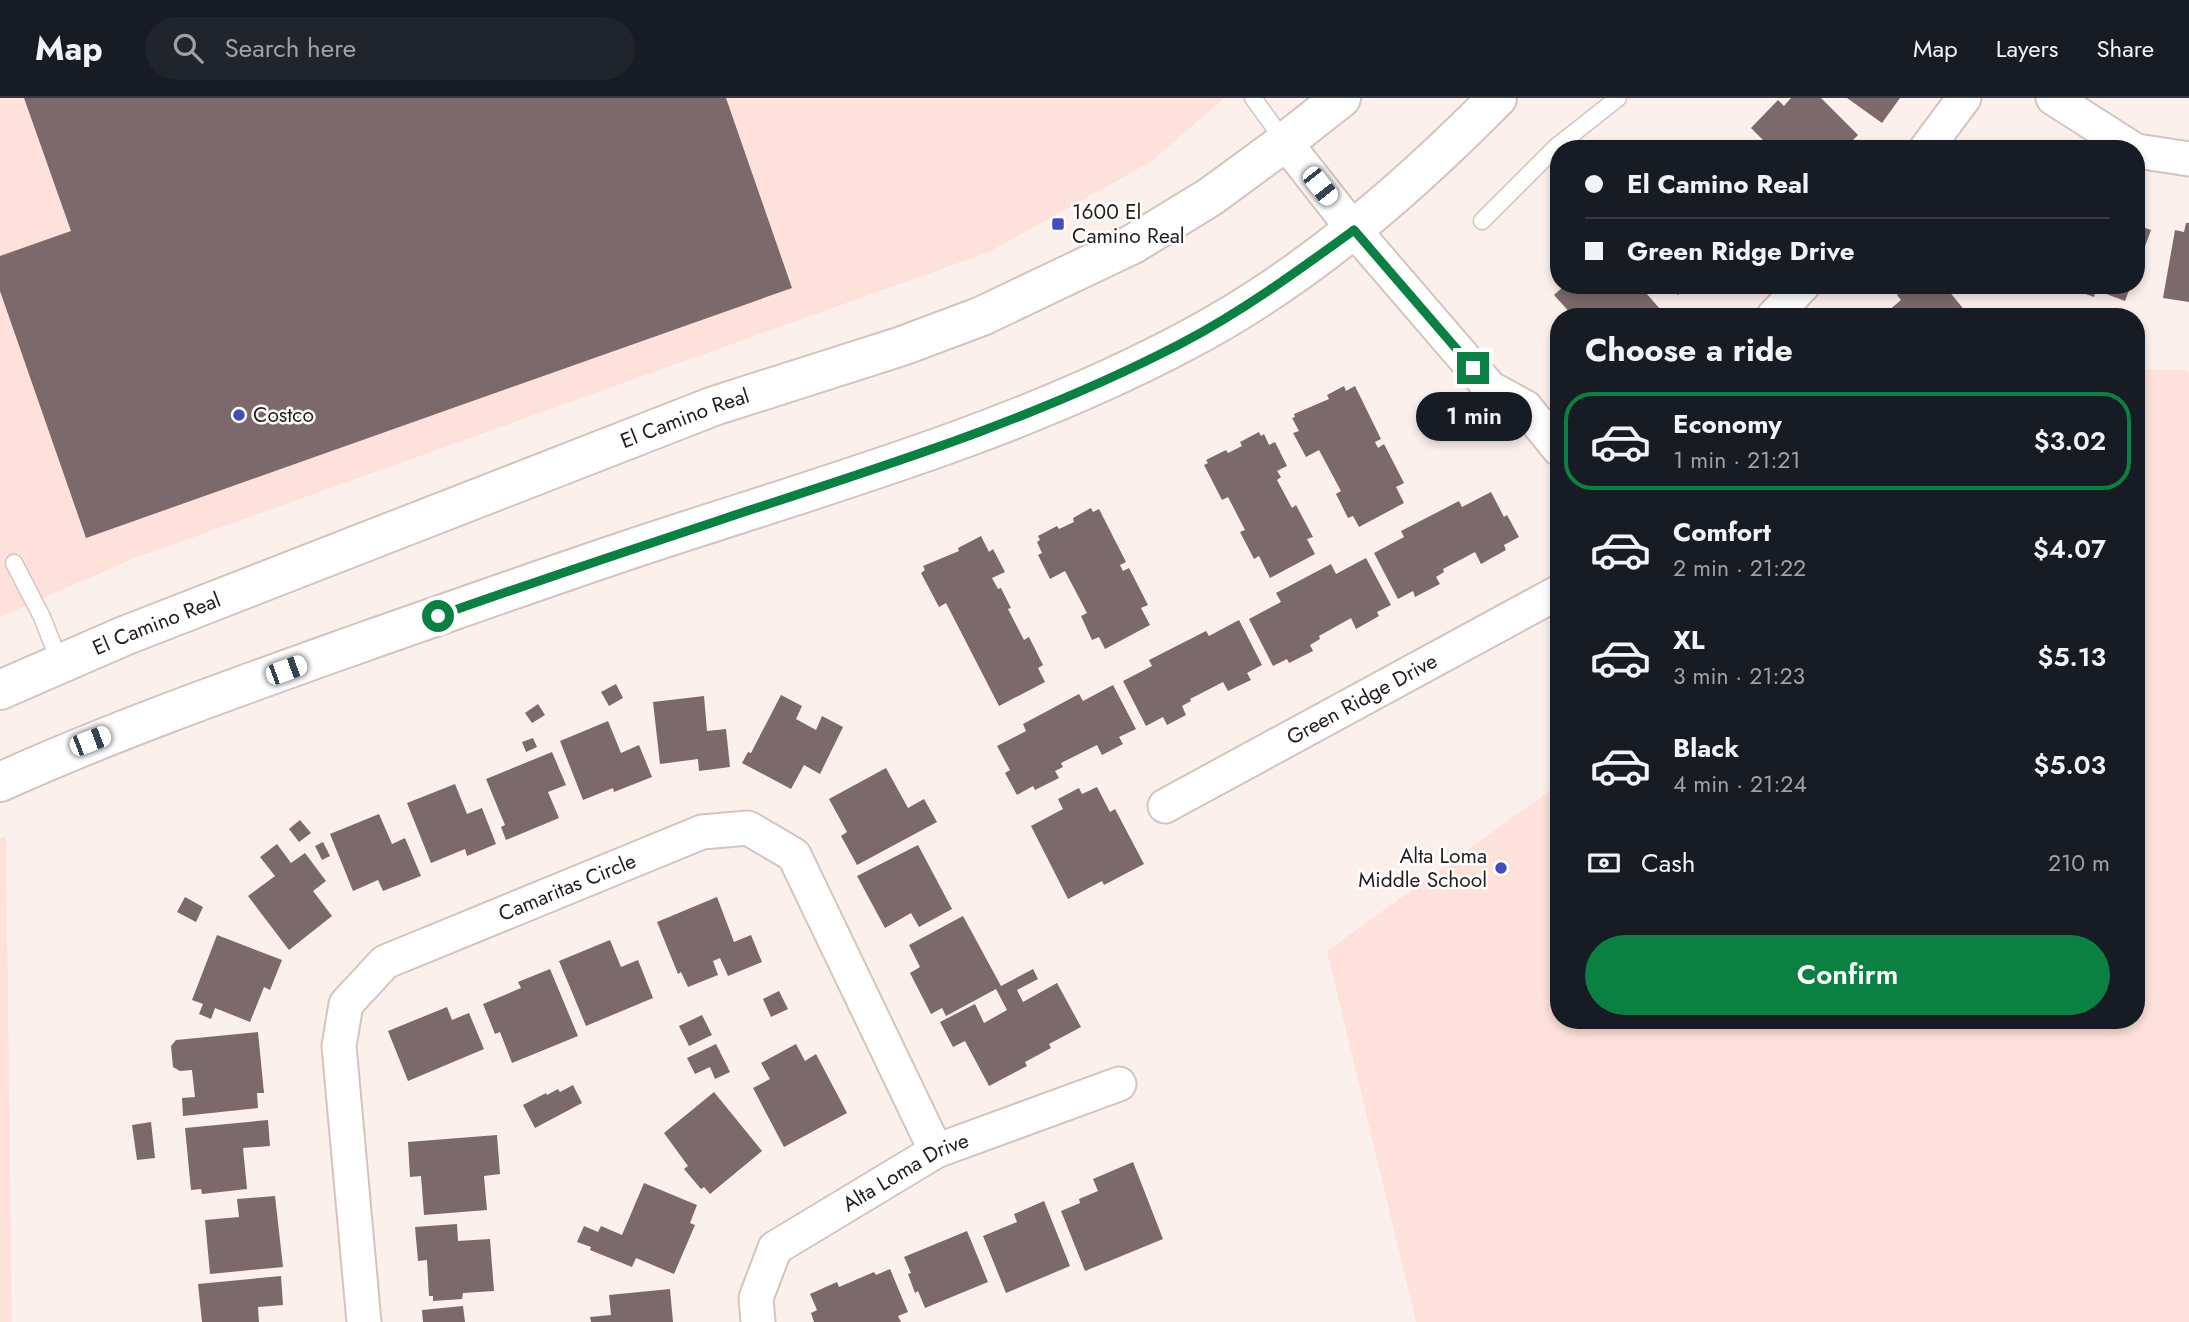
<!DOCTYPE html>
<meta charset="utf-8">
<style>
body{margin:0;font-family:Jost,sans-serif;background:#20242c;color:#f1f3f6;height:100vh;display:flex;flex-direction:column;font-size:26px;white-space:nowrap}
*{box-sizing:border-box;margin:0}
p{font-size:23px;color:#9ea1a6}
.icon{flex:none;width:38px;height:38px;fill:none;stroke:currentColor;stroke-width:2;stroke-linecap:round;stroke-linejoin:round}
.map{position:relative;flex:1;overflow:hidden}
.side{position:absolute;left:1550px;top:210px;width:595px;height:721px;display:flex;flex-direction:column;background:#171b24;border-radius:28px;box-shadow:0 4px 10px #0003}
.side>*{flex:none}
.banner{position:absolute;left:1550px;top:42px;width:595px;height:154px;border-radius:28px;box-shadow:0 4px 10px #0003;display:grid;align-content:center;height:154px;padding:0 35px;background:#171b24}
.end{position:absolute;width:32px;height:32px;margin:-16px;border:9px solid #0b8043;background:#fff;box-shadow:0 0 0 4px #fff}
.from{border-radius:50%}
.bubble{position:absolute;height:49px;border-radius:24px;background:#171b24;box-shadow:0 4px 10px #0003;font-size:23px;font-weight:600;line-height:49px;text-align:center}
.car{position:absolute;width:21px;height:42px;margin:-21px -10px;border-radius:9px;box-shadow:0 0 5px 2px #0007;background:linear-gradient(#fff 24%,#345 0 40%,#fff 0 76%,#345 0 86%,#fff 0)}
.banner b{display:flex;align-items:center;gap:24px;height:66px;font-size:26px}
.banner b+b{border-top:2px solid #363941}
.banner i{width:18px;height:18px;background:#f1f3f6}
ul{padding:0;list-style:none}
li{display:flex;align-items:center;gap:21px;height:98px;margin:0 14px 10px;padding:0 21px;border:4px solid transparent;border-radius:28px}
li div{flex:1}
li b{display:block;font-size:26px}
li em{font-style:normal;font-weight:600}
li.selected{border-color:#0b8043}
li>.icon{width:63px;height:63px;stroke-width:1.5}
h2{padding:0 35px;font-size:32px;line-height:84px}
.pay{display:flex;align-items:center;gap:18px;height:77px;padding:0 35px;font-size:26px}
.pay p{margin-inline-start:auto}
.primary-button{display:flex;gap:14px;margin-top:auto;padding:14px 35px}
.primary-button a{flex:1;height:80px;border-radius:42px;background:#0b8043;color:#fff;font-size:28px;font-weight:600;line-height:80px;text-align:center}
header{display:flex;align-items:center;gap:42px;box-sizing:border-box;height:98px;padding:0 35px;background:#171b24;border-bottom:2px solid #363941}
header strong{font-size:33px}
nav{display:flex;gap:38px;margin-inline-start:auto;font-size:24px}
.search{width:490px;height:63px;background:#20242c;display:flex;align-items:center;gap:18px;box-sizing:border-box;padding:0 24px;border-radius:38px;color:#9ea1a6;font-size:26px}
.map>svg:first-child{display:block}
.built{fill:#fee1db}
.building{fill:#7b696c}
.lines{fill:none;stroke-linecap:round;stroke-linejoin:round}
.lane-casing{stroke:#d6c2be;stroke-width:19}
.street-casing{stroke:#d6c2be;stroke-width:37}
.primary-casing{stroke:#d6c2be;stroke-width:42}
.lane{stroke:#fff;stroke-width:16}
.street{stroke:#fff;stroke-width:33}
.primary{stroke:#fff;stroke-width:38}
.route{stroke:#0b8043;stroke-width:9}
.poi-dot{fill:#434bbf;stroke:#fff;stroke-width:2.5}
.labels{text-anchor:middle;dominant-baseline:central;stroke-width:5;stroke-linejoin:round;paint-order:stroke}
.poi-label{font-size:21px;fill:#241c1b;stroke:#fff;text-anchor:start}
.street-label{font-size:21px;fill:#241c1b;stroke:#fff}
</style>
<header>
<strong>Map</strong>
<div class="search"><svg class="icon" aria-label="search" viewBox="0 0 24 24"><circle cx="10" cy="10" r="6"/><path d="M15 15l6 6"/></svg>Search here</div>
<nav><a>Map</a><a>Layers</a><a>Share</a></nav>
</header>
<div class="map">
<svg width="2189" height="1224" viewBox="0 0 2189 1224">
<rect width="100%" height="100%" fill="#fcf0ed"/>
<g class="built">
<path d="M0,0H1224L1152,63L989,154L135,460L0,519Z"/>
<path d="M2137,271L2185,272L2189,275V1224H1416L1327,853L1559,686V922H2137Z"/>
<path d="M6,738L12,1224H0V740Z"/>
</g>
<g class="building">
<path d="M24,0H726L792,190L86,440L0,193V158L71,133Z"/>
<path d="M1791,0H1821L1858,37L1844,51H1772L1751,30L1778,2L1784,8Z"/>
<path d="M1847,0H1900L1882,25Z"/>
<path d="M2186,125H2189V204L2163,200L2175,132L2184,134Z"/>
<path d="M2137,127L2151,132L2137,170Z"/>
<path d="M1565,187H1639L1660,211L1651,219H1574L1554,197Z"/>
<path d="M1670,187H1697L1690,193L1687,189L1678,197Z"/>
<path d="M1909,187H1944L1970,219H1881L1901,202L1897,197Z"/>
<path d="M2131,187L2125,203L2096,192L2094,199L2063,188Z"/>
<path d="M1344,288L1346,293L1355,288L1381,341L1375,344L1378,350L1384,346L1404,385L1396,389L1404,405L1359,429L1353,418L1348,420L1336,396L1341,393L1319,352L1306,359L1293,335L1299,333L1292,320L1295,319L1294,316L1329,301L1327,297Z"/>
<path d="M1259,334L1261,338L1264,336L1269,347L1275,344L1287,368L1277,373L1281,379L1277,382L1292,410L1296,407L1313,439L1307,441L1315,456L1270,480L1259,458L1254,461L1240,434L1245,432L1228,399L1222,402L1204,367L1208,365L1206,362L1226,352L1228,355L1242,348L1240,344Z"/>
<path d="M1491,394L1504,419L1507,417L1519,439L1504,447L1506,452L1481,466L1475,454L1443,471L1444,474L1436,479L1440,486L1415,499L1413,493L1398,501L1374,455L1404,439L1401,433L1459,403L1462,409Z"/>
<path d="M1091,410L1093,414L1099,411L1126,464L1120,467L1123,473L1129,470L1148,507L1141,510L1150,527L1105,551L1099,539L1092,542L1081,518L1087,515L1065,473L1050,481L1038,457L1042,455L1037,444L1040,442L1038,438L1057,428L1059,431L1074,424L1073,420Z"/>
<path d="M981,438L989,454L993,451L1005,474L992,480L998,491L1001,490L1011,510L1008,511L1024,542L1029,539L1043,567L1038,570L1045,584L999,608L946,505L939,509L921,475L925,472L923,468L959,453L958,450Z"/>
<path d="M1366,460L1391,507L1377,514L1379,518L1356,531L1351,520L1319,538L1320,541L1310,547L1313,553L1289,565L1287,561L1273,568L1249,521L1281,504L1276,495L1331,466L1336,476Z"/>
<path d="M1239,522L1262,567L1247,575L1251,582L1228,593L1223,584L1190,601L1191,603L1182,608L1186,617L1167,627L1163,619L1146,628L1123,583L1152,568L1149,562L1206,533L1209,538Z"/>
<path d="M616,586L623,600L609,608L601,594Z"/>
<path d="M1113,587L1136,631L1119,639L1123,646L1102,657L1097,647L1061,665L1063,669L1055,673L1059,680L1035,692L1033,688L1017,697L1005,675L1010,672L997,648L1026,633L1023,626L1079,596L1083,603Z"/>
<path d="M781,597L802,608L796,621L816,632L822,618L843,629L820,676L804,667L791,691L742,665L748,654L751,655Z"/>
<path d="M704,598L707,633L726,631L730,669L699,673L698,661L660,666L653,604Z"/>
<path d="M538,606L545,617L532,625L525,615Z"/>
<path d="M608,623L621,655L639,647L652,679L614,694L613,690L583,702L560,643Z"/>
<path d="M533,640L537,649L526,654L522,644Z"/>
<path d="M552,654L566,687L548,694L559,720L506,742L501,729L505,727L486,681Z"/>
<path d="M886,670L908,710L924,701L937,724L857,767L841,738L847,734L829,701Z"/>
<path d="M455,686L467,716L482,710L496,746L467,758L465,751L431,765L407,705Z"/>
<path d="M1097,689L1110,714L1115,711L1144,766L1104,787L1102,783L1068,801L1031,728L1063,711L1058,701L1079,690L1082,696Z"/>
<path d="M379,716L392,746L405,740L421,778L383,793L378,782L353,793L330,736Z"/>
<path d="M300,722L311,735L299,744L289,731Z"/>
<path d="M323,744L330,758L322,762L315,748Z"/>
<path d="M277,746L291,765L305,755L326,783L313,793L332,818L289,852L248,798L275,778L260,759Z"/>
<path d="M918,747L952,811L919,829L911,815L885,830L857,778Z"/>
<path d="M185,799L203,809L196,824L177,814Z"/>
<path d="M717,799L734,844L751,837L762,864L728,878L720,860L713,863L718,877L688,889L681,874L678,876L657,824Z"/>
<path d="M963,818L1001,888L1033,871L1038,881L1017,892L1023,904L1057,885L1081,929L1049,946L1051,950L1025,964L1027,968L989,988L965,943L953,949L940,924L975,906L984,925L1007,912L996,891L946,918L942,910L931,916L910,875L920,869L909,847Z"/>
<path d="M217,837L282,862L270,892L264,889L250,924L215,910L211,921L199,916L203,906L192,902Z"/>
<path d="M610,842L621,869L638,862L653,900L586,928L559,863Z"/>
<path d="M550,871L578,938L512,965L500,934L495,936L483,906L521,890L518,884Z"/>
<path d="M779,893L788,911L771,919L763,901Z"/>
<path d="M447,909L452,922L469,915L484,951L408,983L388,933Z"/>
<path d="M702,917L712,937L689,948L679,928Z"/>
<path d="M258,934L264,995H257L258,1010L183,1018L182,1000L195,999L192,972L180,973L173,969L171,948L176,942Z"/>
<path d="M716,946L730,974L715,981L710,969L695,976L687,960Z"/>
<path d="M796,946L805,963L816,956L847,1015L784,1049L753,990L770,981L761,965Z"/>
<path d="M573,987L582,1005L535,1030L523,1007L546,995L547,997L558,991L560,994Z"/>
<path d="M714,994L762,1053L710,1096L704,1089L701,1091L684,1071L688,1068L664,1035Z"/>
<path d="M268,1022L270,1048L243,1050L247,1091L202,1096L201,1091L191,1092L185,1030Z"/>
<path d="M151,1024L155,1060L137,1062L132,1027Z"/>
<path d="M497,1037L500,1076L484,1078L487,1112L424,1117L421,1078L410,1079L408,1044Z"/>
<path d="M1133,1064L1163,1141L1085,1173L1061,1113L1080,1105L1079,1101L1098,1093L1093,1081Z"/>
<path d="M644,1085L697,1107L690,1125L695,1127L674,1176L636,1160L632,1169L590,1152L591,1149L577,1144L584,1128L598,1134L601,1128L622,1137Z"/>
<path d="M275,1098L283,1169L210,1176L205,1122L239,1119L237,1101Z"/>
<path d="M1044,1103L1070,1168L1006,1195L983,1138L1017,1124L1014,1116Z"/>
<path d="M457,1126L458,1143L490,1141L494,1193L463,1195L462,1201L433,1203V1198H429L427,1162L418,1163L415,1129Z"/>
<path d="M967,1133L988,1184L925,1210L918,1193L915,1195L908,1176L911,1175L904,1159Z"/>
<path d="M890,1171L908,1214L898,1218L901,1224H814L811,1215L817,1212L810,1196L837,1184L839,1189L874,1174L876,1177Z"/>
<path d="M281,1178L283,1207L258,1209L259,1224H202L198,1186Z"/>
<path d="M670,1191L673,1224H591L590,1219L611,1217L609,1197Z"/>
<path d="M463,1208L465,1224H423L422,1212Z"/>
</g>
<g class="lines">
<defs>
<g id="lane">
<path d="M1253,0L1285,44"/>
<path d="M1482,123L1556,49L1618,0"/>
<path d="M14,465L42,519L60,565"/>
</g>
<g id="street">
<path d="M2053,0L2133,51"/>
<path d="M1285,44L1354,132L1490,290L1525,309L1559,351"/>
<path d="M1926,51L1964,0"/>
<path d="M2137,53L2189,61"/>
<path d="M1773,219L1803,187"/>
<path id="s1" d="M1165,708L1559,494"/>
<path id="s2" d="M364,1224L339,948L346,906L385,864L702,734L748,730L794,757L936,1053"/>
<path id="s3" d="M758,1224L756,1200L775,1150L936,1053L1119,986"/>
</g>
<g id="primary">
<path id="s4" d="M0,592L124,538L714,308L902,248L982,218L1133,146L1210,99L1285,44L1341,0"/>
<path d="M0,684C120,630 243,587 366,543C458,511 550,478 643,447C825,387 1011,335 1182,245C1301,183 1403,95 1497,0"/>
</g>
</defs>
<use href="#lane" class="lane-casing"/>
<use href="#street" class="street-casing"/>
<use href="#primary" class="primary-casing"/>
<use href="#lane" class="lane"/>
<use href="#street" class="street"/>
<use href="#primary" class="primary"/>
</g>
<g class="lines">
<path class="route" d="M438,518C542,481 648,446 753,411C900,363 1044,317 1182,245C1243,213 1299,172 1354,132L1473,270"/>
</g>
<g class="poi-dot">
<rect x="1051" y="119" width="14" height="14" rx="3.5"/>
<circle cx="239" cy="317" r="7"/>
<circle cx="1501" cy="770" r="7"/>
</g>
<g class="labels">
<g class="poi-label">
<text x="1072" y="114">1600 El<tspan x="1072" dy="24">Camino Real</tspan></text>
<text x="253" y="317">Costco</text>
<text x="1487" y="758" text-anchor="end">Alta Loma<tspan x="1487" dy="24">Middle School</tspan></text>
</g>
<g class="street-label">
<text stroke="none"><textPath href="#s4" startOffset="737">El Camino Real</textPath></text>
<text stroke="none"><textPath href="#s4" startOffset="170">El Camino Real</textPath></text>
<text stroke="none"><textPath href="#s1" startOffset="224">Green Ridge Drive</textPath></text>
<text stroke="none"><textPath href="#s2" startOffset="574">Camaritas Circle</textPath></text>
<text stroke="none"><textPath href="#s3" startOffset="229">Alta Loma Drive</textPath></text>
</g>
</g>
</svg>
<i class="end from" style="left:438px;top:518px"></i>
<i class="end" style="left:1473px;top:270px"></i>
<div class="bubble" style="left:1416px;top:294px;width:116px">1 min</div>
<i class="car" style="left:1320px;top:88px;rotate:142deg"></i>
<i class="car" style="left:286px;top:572px;rotate:70deg"></i>
<i class="car" style="left:90px;top:643px;rotate:69deg"></i>
<div class="banner">
<b><i class="from"></i>El Camino Real</b>
<b><i></i>Green Ridge Drive</b>
</div>
<section class="side">
<h2>Choose a ride</h2>
<ul>
<li class="selected"><svg class="icon" aria-label="car" viewBox="0 0 24 24"><path d="M5 17H2v-5l4-1 3-4h7l3 4 3 1v5h-3M9 17h6M6 11h13"/><circle cx="7" cy="17" r="2"/><circle cx="17" cy="17" r="2"/></svg><div><b>Economy</b><p>1 min · 21:21</p></div><em>$3.02</em></li>
<li><svg class="icon" aria-label="car" viewBox="0 0 24 24"><path d="M5 17H2v-5l4-1 3-4h7l3 4 3 1v5h-3M9 17h6M6 11h13"/><circle cx="7" cy="17" r="2"/><circle cx="17" cy="17" r="2"/></svg><div><b>Comfort</b><p>2 min · 21:22</p></div><em>$4.07</em></li>
<li><svg class="icon" aria-label="car" viewBox="0 0 24 24"><path d="M5 17H2v-5l4-1 3-4h7l3 4 3 1v5h-3M9 17h6M6 11h13"/><circle cx="7" cy="17" r="2"/><circle cx="17" cy="17" r="2"/></svg><div><b>XL</b><p>3 min · 21:23</p></div><em>$5.13</em></li>
<li><svg class="icon" aria-label="car" viewBox="0 0 24 24"><path d="M5 17H2v-5l4-1 3-4h7l3 4 3 1v5h-3M9 17h6M6 11h13"/><circle cx="7" cy="17" r="2"/><circle cx="17" cy="17" r="2"/></svg><div><b>Black</b><p>4 min · 21:24</p></div><em>$5.03</em></li>
</ul>
<div class="pay"><svg class="icon" aria-label="cash" viewBox="0 0 24 24"><path d="M3 7h18v10H3z"/><circle cx="12" cy="12" r="2"/></svg>Cash<p>210 m</p></div>
<div class="primary-button"><a>Confirm</a></div>
</section>
</div>
